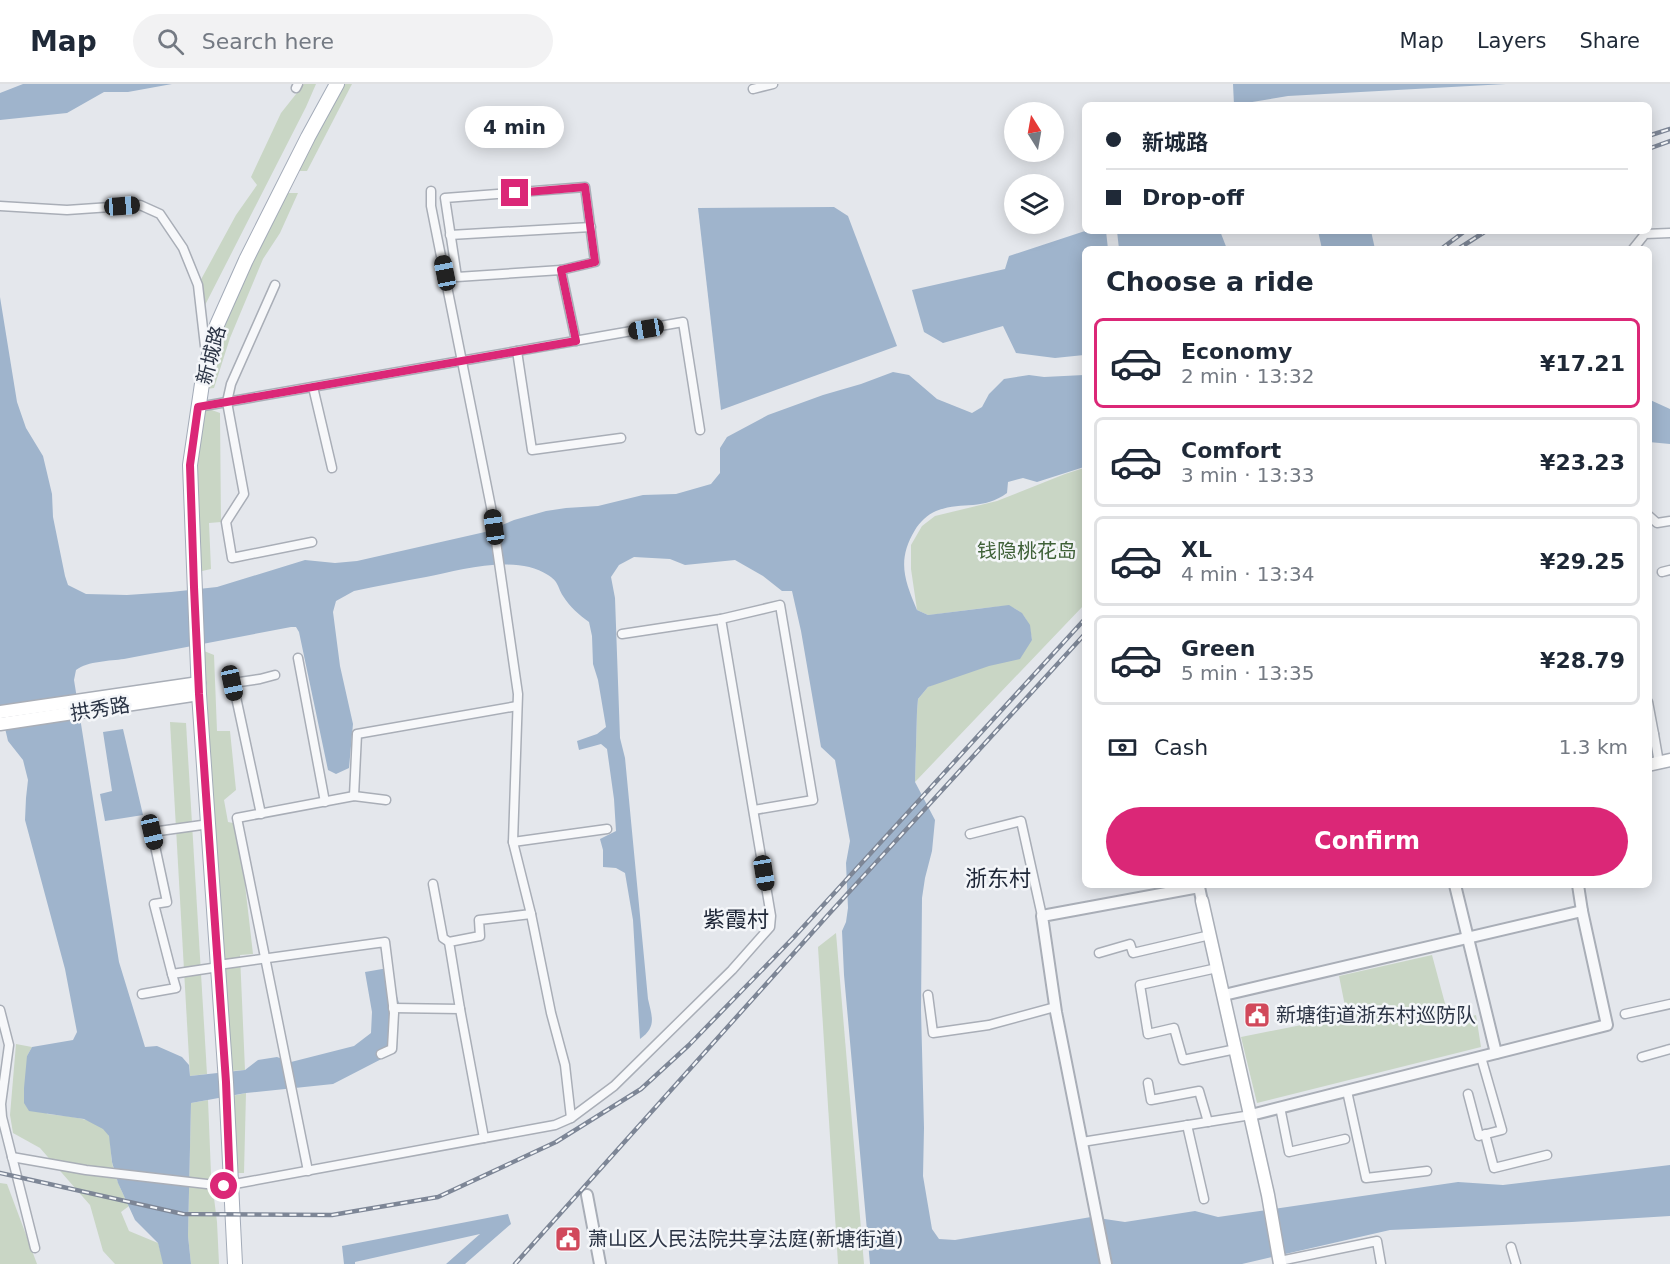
<!DOCTYPE html>
<meta charset="utf-8">
<style>
body{margin:0;font-family:"DejaVu Sans","Noto Sans SC",sans-serif;background:#f2f2f3;color:#1f2937;height:100vh;display:flex;flex-direction:column;font-size:22px;white-space:nowrap}
*{box-sizing:border-box;margin:0}
p{font-size:20px;color:#747a83}
.icon{flex:none;width:33px;height:33px;fill:none;stroke:currentColor;stroke-width:2;stroke-linecap:round;stroke-linejoin:round}
.map{position:relative;flex:1;overflow:hidden}
.panel{position:absolute;left:1082px;top:162px;width:570px;height:642px;display:flex;flex-direction:column;background:#fff;border-radius:9px;box-shadow:0 3px 15px #0003}
.panel>*{flex:none}
.banner{position:absolute;left:1082px;top:18px;width:570px;height:132px;border-radius:9px;box-shadow:0 3px 15px #0003;display:grid;align-content:center;height:132px;padding:0 24px;background:#fff}
.needle{width:39px;rotate:349deg}
.fabs{position:absolute;left:1004px;top:18px;display:grid;gap:12px}
.fabs a{display:grid;place-items:center;width:60px;height:60px;border-radius:50%;background:#fff;box-shadow:0 3px 15px #0003;font-size:30px}
.end{position:absolute;width:27px;height:27px;margin:-14px;border:8px solid #db2777;background:#fff;box-shadow:0 0 0 3px #fff}
.from{border-radius:50%}
.bubble{position:absolute;height:42px;border-radius:21px;background:#fff;box-shadow:0 3px 15px #0003;font-size:20px;font-weight:600;line-height:42px;text-align:center}
.car{position:absolute;width:18px;height:36px;margin:-18px -9px;border-radius:8px;box-shadow:0 0 4px 2px #0007;background:linear-gradient(#222 24%,#8ab4d8 0 40%,#222 0 76%,#8ab4d8 0 86%,#222 0)}
.banner b{display:flex;align-items:center;gap:21px;height:57px;font-size:22px}
.banner b+b{border-top:2px solid #e0e1e3}
.banner i{width:15px;height:15px;background:#1f2937}
ul{padding:0;list-style:none}
li{display:flex;align-items:center;gap:18px;height:90px;margin:0 12px 9px;padding:0 12px;border:3px solid #e0e1e3;border-radius:9px}
li div{flex:1}
li b{display:block;font-size:22px}
li em{font-style:normal;font-weight:600}
li.active{border-color:#db2777}
li>.icon{width:54px;height:54px;stroke-width:1.5}
h2{padding:0 24px;font-size:27px;line-height:72px}
.pay{display:flex;align-items:center;gap:15px;height:66px;padding:0 24px;font-size:22px}
.pay p{margin-inline-start:auto}
.primary-button{display:flex;gap:12px;margin-top:auto;padding:12px 24px}
.primary-button a{flex:1;height:69px;border-radius:36px;background:#db2777;color:#fff;font-size:24px;font-weight:600;line-height:69px;text-align:center}
header{display:flex;align-items:center;gap:36px;box-sizing:border-box;height:84px;padding:0 30px;background:#fff;border-bottom:2px solid #e0e1e3}
header strong{font-size:28px}
nav{display:flex;gap:33px;margin-inline-start:auto;font-size:21px}
.search{width:420px;height:54px;background:#f2f2f3;display:flex;align-items:center;gap:15px;box-sizing:border-box;padding:0 21px;border-radius:33px;color:#747a83;font-size:22px}
.map>svg:first-child{display:block}
.green{fill:#c9d6c5}
.water{fill:#9fb4cc}
.lines{fill:none;stroke-linecap:round;stroke-linejoin:round}
.minor-casing{stroke:#a9aeb7;stroke-width:11}
.tertiary-casing{stroke:#a9aeb7;stroke-width:14}
.secondary-casing{stroke:#a9aeb7;stroke-width:15}
.primary-casing{stroke:#a3abb8;stroke-width:16}
.minor{stroke:#f7f8fa;stroke-width:8}
.tertiary{stroke:#f7f8fa;stroke-width:10}
.secondary{stroke:#fff;stroke-width:12}
.primary{stroke:#fff;stroke-width:14}
.rail-casing{stroke:#7d8696;stroke-width:4.5}
.rail{stroke:#f4f6f9;stroke-width:2;stroke-dasharray:7;stroke-linecap:butt}
.route{stroke:#db2777;stroke-width:8}
.labels{text-anchor:middle;dominant-baseline:central;stroke-width:5;stroke-linejoin:round;paint-order:stroke}
.street-label{font-size:20px;fill:#2b3445;stroke:#f4f6f9}
.park-label{font-size:20px;fill:#3f6138;stroke:#f4f6f9}
.poi-label{font-size:20px;fill:#2b3445;stroke:#f4f6f9;text-anchor:start}
.quarter-label{font-size:22px;fill:#1d2536;stroke:#f4f6f9}
</style>
<header>
<strong>Map</strong>
<div class="search"><svg class="icon" aria-label="search" viewBox="0 0 24 24"><circle cx="10" cy="10" r="6"/><path d="M15 15l6 6"/></svg>Search here</div>
<nav><a>Map</a><a>Layers</a><a>Share</a></nav>
</header>
<div class="map">
<svg width="1670" height="1180" viewBox="0 0 1670 1180">
<rect width="100%" height="100%" fill="#e4e7ec"/>
<g class="green">
<path d="M304,0H316L306,23L201,229L198,201L236,131L257,101L251,93L281,29Z"/>
<path d="M342,0H352L307,87H296Z"/>
<path d="M287,109H298L280,149L263,175L230,254L214,304L206,305L223,237Z"/>
<path d="M209,325L220,329L221,438L209,439L211,485L198,488L195,385L202,328Z"/>
<path d="M1084,384V521L915,698L917,627L918,615L928,603L1032,556C1030,541 1026,528 1011,523C1003,520 941,530 928,531L917,526L911,485V461L922,442L935,432L997,417L1065,390Z"/>
<path d="M204,567L214,571L217,647H230L236,706L224,716L228,738L238,740L253,870L240,871L245,986L231,987Z"/>
<path d="M170,638L186,639L207,990L190,992Z"/>
<path d="M836,849L864,1180H838L818,863Z"/>
<path d="M1432,871L1450,938L1476,931L1481,963L1257,1019L1241,953L1347,932L1339,892Z"/>
<path d="M16,960L32,963L27,972L47,1030C64,1032 98,1033 108,1050C112,1057 110,1069 112,1078C115,1094 122,1108 129,1122L121,1128L129,1147L158,1159L164,1180H115L103,1167L90,1121L40,1064L13,1049L10,1031Z"/>
<path d="M246,1009L244,1089H235L232,1012Z"/>
<path d="M208,1016L211,1090L217,1138L219,1180H191L188,1152L191,1019Z"/>
<path d="M0,1099L7,1100L37,1180H0Z"/>
</g>
<g class="water">
<path d="M23,0H172L128,8H104L67,29L0,36V9Z"/>
<path d="M1233,0H1506L1288,12L1234,21Z"/>
<path d="M834,123L848,132L897,262L721,326L698,124Z"/>
<path d="M1085,147H1106L1108,165H1084V271L1055,274L1016,269L1003,242L943,259L924,248L912,206L1005,185L1009,172Z"/>
<path d="M1117,147H1220L1227,165H1119Z"/>
<path d="M1318,147H1371L1375,165H1322Z"/>
<path d="M0,213L17,318L26,344L43,372L52,410L53,433L65,492L68,501L86,510L127,511L171,508L217,503L305,476L335,479L357,477L485,448L514,436L546,427L566,424L598,422L643,411L676,410L711,400L720,389V364L727,353L768,331L823,311L861,300L893,288L909,291L937,315L972,329L982,323L989,310L1004,295L1029,291L1044,293L1084,291V383L1037,398L1023,394L1008,398L1007,409C983,427 961,417 936,427C928,430 919,439 915,446C897,476 904,495 917,526L928,531L1009,521L1022,529L1030,541L1032,556L1020,575L989,582L928,603L918,615L917,627L915,698L935,736L932,767L925,794L922,814L921,926L924,1044L923,1092L932,1145L939,1155L955,1156L1091,1133L1125,1138L1195,1127L1218,1133L1458,1098L1503,1101L1670,1081V1132L1572,1138L1390,1146L1242,1180H870L844,891L842,847L846,838L848,824L846,779L850,757L835,676L821,663L801,547L792,507H782L763,492L735,476L685,481L670,475L634,473L619,481L611,493L615,514L620,654L625,674L648,915C652,933 657,943 640,955L633,836L625,789L616,784L603,783V766L600,755L616,747L614,715L607,665L601,660L579,666L577,657L597,650L606,643L598,596L593,580L592,552L589,538C579,531 570,523 563,512C557,502 559,498 548,491C515,470 461,486 426,493C402,497 378,502 354,507L336,517L333,528L340,582L353,640L349,684L336,690L328,686L299,548L296,543H291L124,575C110,577 88,577 76,586L74,596L119,878L145,963L157,962L182,973L189,981L190,992L245,986L258,976L277,973L291,978L354,962L371,949L372,928L365,888L388,884L399,919L397,967L333,1000L246,1009L191,1019L188,1152L191,1180H163L158,1159L135,1136L118,1099L112,1078L109,1052L103,1045L84,1035L29,1027L24,1019V1004L27,972L32,963L73,956L77,948L65,885L25,736L26,714L28,696L23,676L8,657L0,623Z"/>
<path d="M1648,315L1670,325V360L1649,358L1652,343L1649,338Z"/>
<path d="M123,645L143,731L105,737L100,710L112,707L103,648Z"/>
<path d="M508,1130L511,1140L465,1180H446L480,1150L355,1178V1180H344L342,1162Z"/>
</g>
<g class="lines">
<defs>
<g id="minor">
<path d="M296,4L298,0"/>
<path d="M753,5L773,0"/>
<path d="M585,103L595,178L561,186L457,193L445,114Z"/>
<path d="M431,107V122L491,423L518,610L513,758"/>
<path d="M0,122L67,126L140,121L160,130L183,164L198,201L205,262"/>
<path d="M450,151L591,143"/>
<path d="M1633,165L1645,150L1670,149"/>
<path d="M561,186L576,257"/>
<path d="M275,201L231,300L227,318L244,410L226,438L232,474L312,458"/>
<path d="M517,267L532,366L621,354"/>
<path d="M313,303L332,384"/>
<path d="M198,323L683,238L700,346"/>
<path d="M1648,431L1657,439L1670,437"/>
<path d="M1662,488L1670,486"/>
<path d="M622,550L721,535L780,521L813,716L754,726"/>
<path d="M298,574L325,718"/>
<path d="M1648,618L1654,650"/>
<path d="M1648,652L1654,650L1659,679"/>
<path d="M354,712L357,650L517,622"/>
<path d="M261,730L233,599L260,595L275,591"/>
<path d="M202,741L152,748L167,818L154,820L172,890L212,884"/>
<path d="M970,750L1021,737L1042,832"/>
<path d="M433,800L443,854L449,858"/>
<path d="M1099,869L1130,860L1133,869L1210,851"/>
<path d="M218,881L385,858L394,929L392,965L381,970"/>
<path d="M1217,884L1140,901L1148,950L1174,944L1183,976L1236,965"/>
<path d="M142,910L176,904L172,890"/>
<path d="M928,911L933,949L989,941L1055,923"/>
<path d="M393,924L460,925L484,1054"/>
<path d="M460,925L449,858L480,852L479,836L531,830"/>
<path d="M0,926L9,961L1,1020L2,1033L35,1164"/>
<path d="M1625,930L1670,920"/>
<path d="M1642,973L1670,965"/>
<path d="M1148,999L1151,1016L1199,1007L1208,1038"/>
<path d="M1347,1007L1366,1094L1427,1087"/>
<path d="M1468,1010L1479,1052L1502,1046L1481,973"/>
<path d="M1280,1023L1289,1068L1345,1055"/>
<path d="M571,1034L565,981L551,929L531,830L513,758L607,745"/>
<path d="M1187,1041L1204,1115"/>
<path d="M1485,1050L1494,1084L1547,1071"/>
<path d="M1082,1058L1251,1031"/>
<path d="M12,1073L86,1086L224,1102L555,1041L571,1034L614,1002L732,886L770,843L771,832L721,535"/>
<path d="M308,1087L237,734L354,712L386,716"/>
<path d="M1511,1163L1516,1180"/>
<path d="M1280,1177L1377,1157L1381,1180"/>
</g>
<g id="tertiary">
<path d="M1455,801L1496,969"/>
<path d="M1578,801L1582,827"/>
<path d="M1224,911L1582,827L1607,941L1251,1031"/>
<path d="M587,1111L600,1180"/>
<path d="M1106,1180L1056,928L1042,832L1199,803L1202,817"/>
</g>
<g id="secondary">
<path d="M0,628L199,599"/>
<path d="M0,640L199,610"/>
<path d="M1648,681L1670,676"/>
<path d="M1202,817L1268,1111L1280,1180"/>
</g>
<path id="primary" d="M235,1180L226,998L199,610L190,381L203,293L217,241L246,176L308,53L337,0"/>
</defs>
<use href="#minor" class="minor-casing"/>
<use href="#tertiary" class="tertiary-casing"/>
<use href="#secondary" class="secondary-casing"/>
<use href="#primary" class="primary-casing"/>
<use href="#minor" class="minor"/>
<use href="#tertiary" class="tertiary"/>
<use href="#secondary" class="secondary"/>
<use href="#primary" class="primary"/>
<defs>
<g id="rail">
<path d="M1648,52L1670,45"/>
<path d="M1648,65L1670,57"/>
<path d="M1441,165L1465,147"/>
<path d="M1458,165L1486,147"/>
<path d="M0,1089L183,1130L332,1131L438,1113L556,1058L641,1005L689,961L794,853L1084,536"/>
<path d="M515,1180L828,831L1084,551"/>
</g>
</defs>
<use href="#rail" class="rail-casing"/>
<use href="#rail" class="rail"/>
</g>
<g class="lines">
<path class="route" d="M224,1102L230,1101L226,998L199,610L194,503L190,381L198,323L576,257L561,186L595,178L585,103L515,109"/>
</g>
<defs>
<symbol id="civic-square" viewBox="-11 -11 22 22"><rect x="-9" y="-9" width="18" height="18" rx="4" fill="#d1495b" stroke="#f4f6f9"/><path d="M-.6-6.5H3V-4.5H.6V-3L4-1V1h2V6H-6V1h2V-1L-.6-3ZM-1.2 2.5V6h2.4V2.5Z" fill="#fff"/></symbol>
</defs>
<g fill-rule="evenodd">
<use href="#civic-square" x="1242" y="916" width="30" height="30"/>
<use href="#civic-square" x="553" y="1140" width="30" height="30"/>
</g>
<g class="labels">
<g class="street-label">
<text transform="translate(211 271) rotate(-75)">新城路</text>
<text transform="translate(100 625) rotate(-9)">拱秀路</text>
</g>
<g class="park-label">
<text x="1027" y="467">钱隐桃花岛</text>
</g>
<g class="poi-label">
<text x="1276" y="931">新塘街道浙东村巡防队</text>
<text x="588" y="1155">萧山区人民法院共享法庭(新塘街道)</text>
</g>
<g class="quarter-label">
<text x="998" y="794">浙东村</text>
<text x="736" y="835">紫霞村</text>
</g>
</g>
</svg>
<div class="fabs">
<a><svg class="needle" viewBox="-14 -14 28 28"><path d="M0-13l5 13h-10z" fill="#e53935"/><path d="M0 13l5-13h-10z" fill="#747a83"/></svg></a>
<a><svg class="icon" aria-label="layers" viewBox="0 0 24 24"><path d="M12 4l9 5-9 5-9-5zM3 14l9 5 9-5"/></svg></a>
</div>
<i class="end from" style="left:224px;top:1102px"></i>
<i class="end" style="left:515px;top:109px"></i>
<div class="bubble" style="left:465px;top:22px;width:99px">4 min</div>
<i class="car" style="left:122px;top:122px;rotate:86deg"></i>
<i class="car" style="left:445px;top:189px;rotate:349deg"></i>
<i class="car" style="left:646px;top:245px;rotate:260deg"></i>
<i class="car" style="left:494px;top:443px;rotate:352deg"></i>
<i class="car" style="left:232px;top:599px;rotate:168deg"></i>
<i class="car" style="left:152px;top:748px;rotate:167deg"></i>
<i class="car" style="left:764px;top:789px;rotate:171deg"></i>
<div class="banner">
<b><i class="from"></i>新城路</b>
<b><i></i>Drop-off</b>
</div>
<section class="panel">
<h2>Choose a ride</h2>
<ul>
<li class="active"><svg class="icon" aria-label="car" viewBox="0 0 24 24"><path d="M5 17H2v-5l4-1 3-4h7l3 4 3 1v5h-3M9 17h6M6 11h13"/><circle cx="7" cy="17" r="2"/><circle cx="17" cy="17" r="2"/></svg><div><b>Economy</b><p>2 min · 13:32</p></div><em>¥17.21</em></li>
<li><svg class="icon" aria-label="car" viewBox="0 0 24 24"><path d="M5 17H2v-5l4-1 3-4h7l3 4 3 1v5h-3M9 17h6M6 11h13"/><circle cx="7" cy="17" r="2"/><circle cx="17" cy="17" r="2"/></svg><div><b>Comfort</b><p>3 min · 13:33</p></div><em>¥23.23</em></li>
<li><svg class="icon" aria-label="car" viewBox="0 0 24 24"><path d="M5 17H2v-5l4-1 3-4h7l3 4 3 1v5h-3M9 17h6M6 11h13"/><circle cx="7" cy="17" r="2"/><circle cx="17" cy="17" r="2"/></svg><div><b>XL</b><p>4 min · 13:34</p></div><em>¥29.25</em></li>
<li><svg class="icon" aria-label="car" viewBox="0 0 24 24"><path d="M5 17H2v-5l4-1 3-4h7l3 4 3 1v5h-3M9 17h6M6 11h13"/><circle cx="7" cy="17" r="2"/><circle cx="17" cy="17" r="2"/></svg><div><b>Green</b><p>5 min · 13:35</p></div><em>¥28.79</em></li>
</ul>
<div class="pay"><svg class="icon" aria-label="cash" viewBox="0 0 24 24"><path d="M3 7h18v10H3z"/><circle cx="12" cy="12" r="2"/></svg>Cash<p>1.3 km</p></div>
<div class="primary-button"><a>Confirm</a></div>
</section>
</div>
